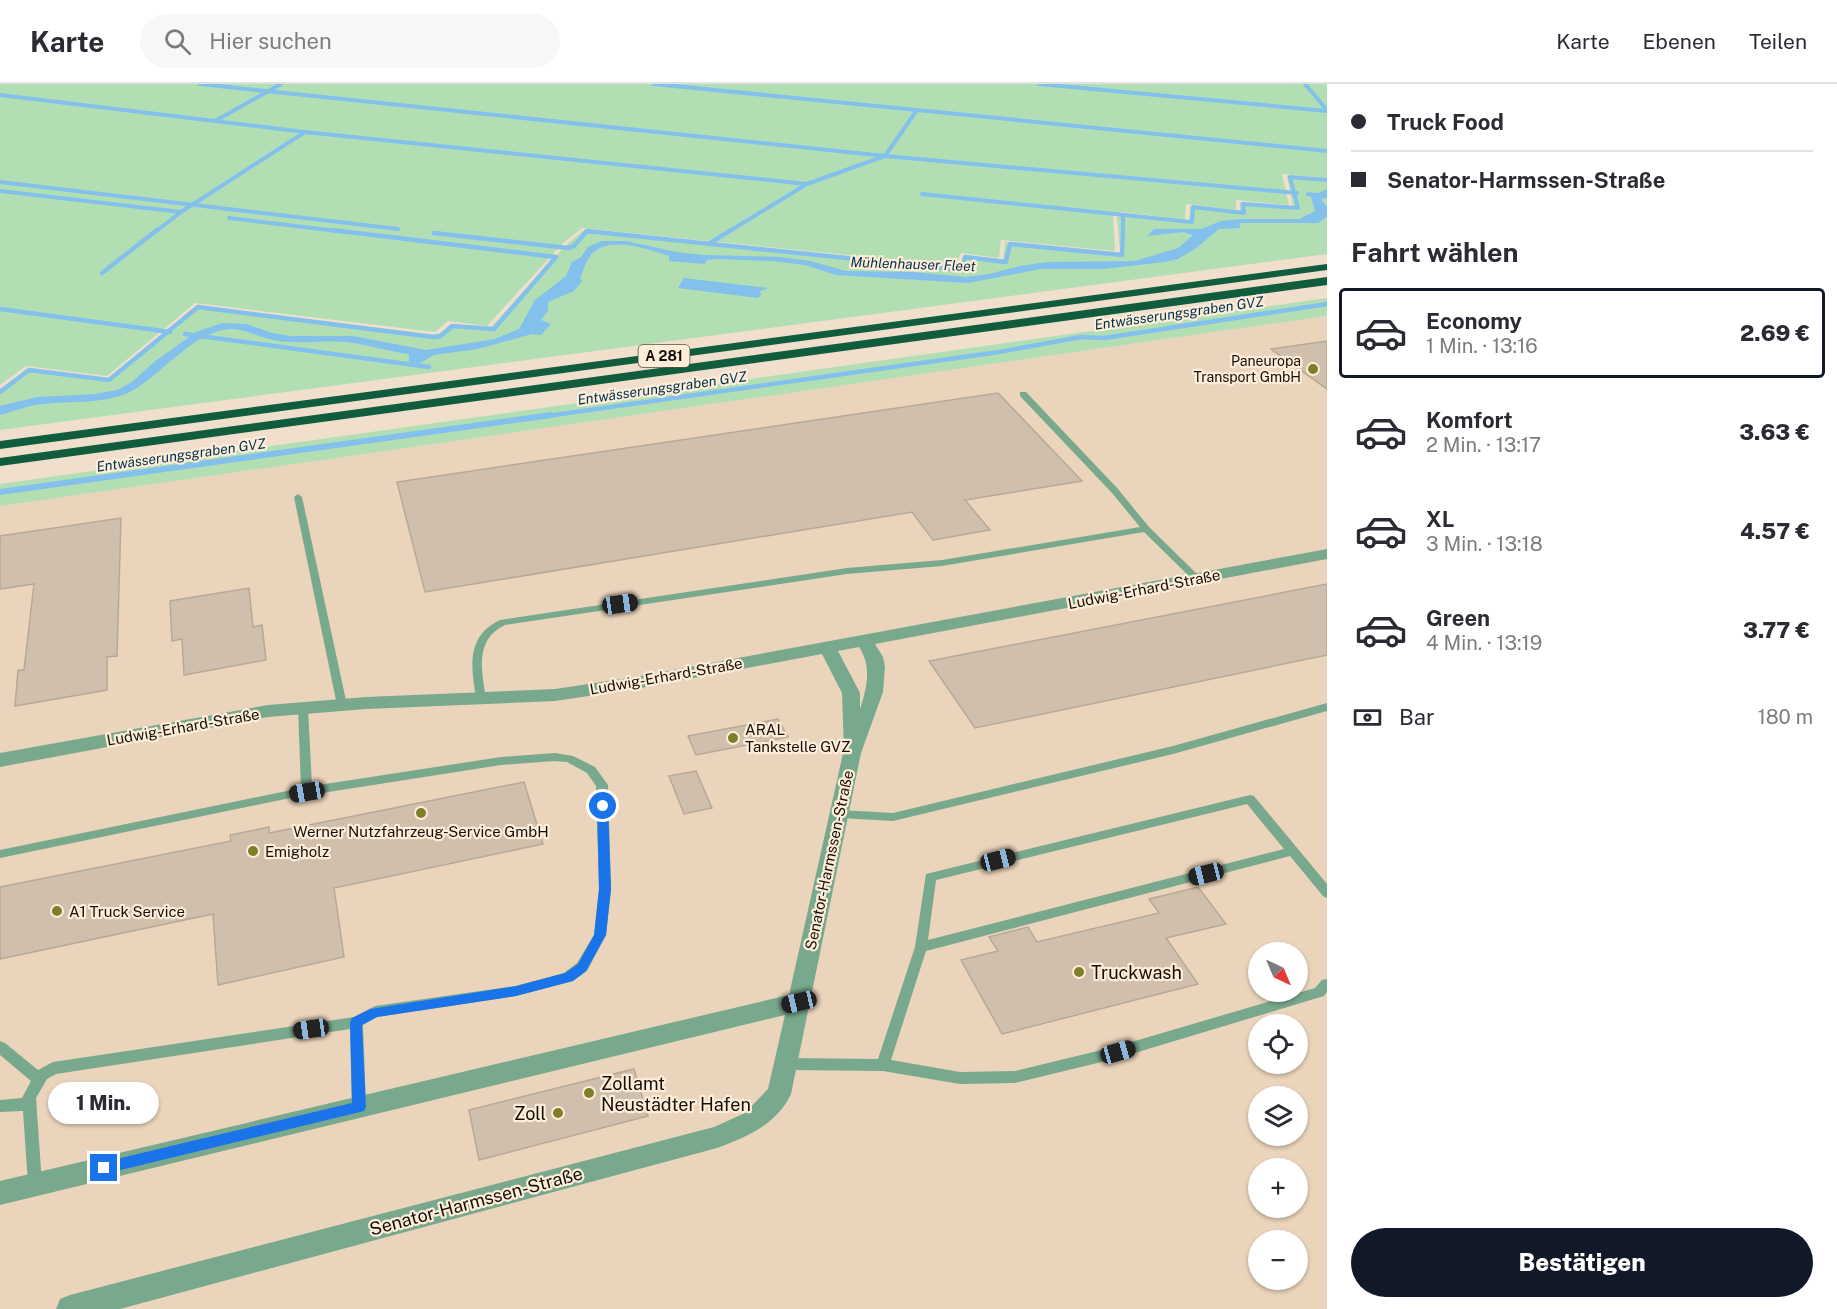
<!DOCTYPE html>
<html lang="de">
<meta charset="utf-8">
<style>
body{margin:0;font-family:"Public Sans",sans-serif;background:#f7f7f7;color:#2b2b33;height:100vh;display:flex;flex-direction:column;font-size:22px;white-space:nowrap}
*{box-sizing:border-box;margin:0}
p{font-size:20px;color:#7c7c81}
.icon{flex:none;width:33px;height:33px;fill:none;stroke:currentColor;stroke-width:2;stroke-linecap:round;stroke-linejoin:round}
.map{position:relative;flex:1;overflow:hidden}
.drawer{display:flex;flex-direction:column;background:#fff;width:510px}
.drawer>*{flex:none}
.top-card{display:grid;align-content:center;height:132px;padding:0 24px;background:#fff}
.needle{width:39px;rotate:136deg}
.tools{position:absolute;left:1248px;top:858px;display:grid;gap:12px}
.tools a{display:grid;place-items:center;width:60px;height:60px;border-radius:50%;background:#fff;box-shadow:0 2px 4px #0004;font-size:30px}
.end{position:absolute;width:27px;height:27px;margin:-14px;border:8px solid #1a73e8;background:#fff;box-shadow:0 0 0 3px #fff}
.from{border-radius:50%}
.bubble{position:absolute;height:42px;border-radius:21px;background:#fff;box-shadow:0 2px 4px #0004;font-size:20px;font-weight:800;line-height:42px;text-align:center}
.car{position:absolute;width:18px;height:36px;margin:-18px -9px;border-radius:8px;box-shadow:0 0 4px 2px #0007;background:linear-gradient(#222 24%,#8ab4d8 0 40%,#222 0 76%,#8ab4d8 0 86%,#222 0)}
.top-card b{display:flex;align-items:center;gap:21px;height:57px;font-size:22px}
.top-card b+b{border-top:2px solid #e1e1e2}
.top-card i{width:15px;height:15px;background:#2b2b33}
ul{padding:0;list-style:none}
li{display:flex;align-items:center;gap:18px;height:90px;margin:0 12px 9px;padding:0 12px;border:3px solid transparent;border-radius:6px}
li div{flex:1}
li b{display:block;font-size:22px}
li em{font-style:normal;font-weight:800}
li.active{border-color:#111827}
li>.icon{width:54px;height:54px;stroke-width:1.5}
h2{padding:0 24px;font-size:27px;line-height:72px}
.pay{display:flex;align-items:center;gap:15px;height:66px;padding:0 24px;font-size:22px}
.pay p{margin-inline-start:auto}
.button{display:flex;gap:12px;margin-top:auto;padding:12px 24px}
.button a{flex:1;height:69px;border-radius:36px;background:#111827;color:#fff;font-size:24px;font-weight:800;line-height:69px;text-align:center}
header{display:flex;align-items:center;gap:36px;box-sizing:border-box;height:84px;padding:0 30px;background:#fff;border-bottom:2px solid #e1e1e2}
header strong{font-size:28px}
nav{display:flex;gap:33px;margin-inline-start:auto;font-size:21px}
.search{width:420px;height:54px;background:#f7f7f7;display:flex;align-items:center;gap:15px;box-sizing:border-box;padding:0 21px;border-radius:33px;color:#7c7c81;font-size:22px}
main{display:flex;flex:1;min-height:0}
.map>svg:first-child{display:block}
.built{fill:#ead4bb;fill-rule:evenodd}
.green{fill:#b1dfb3}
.water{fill:#83c1ec}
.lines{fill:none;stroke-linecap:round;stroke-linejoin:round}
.stream-far2{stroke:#83c1ec;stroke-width:4}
.stream-far1{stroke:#83c1ec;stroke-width:4.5}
.stream{stroke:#83c1ec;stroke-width:6}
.building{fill:#cfbfac;stroke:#b8a996;stroke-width:1.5}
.lane{fill:#78a98d;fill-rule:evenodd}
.street{fill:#78a98d;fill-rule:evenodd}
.highway{fill:#105c3c;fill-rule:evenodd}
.route{fill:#1a73e8}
.poi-dot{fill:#7d8029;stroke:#fdedd9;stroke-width:2}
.labels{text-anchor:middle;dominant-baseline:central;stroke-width:4.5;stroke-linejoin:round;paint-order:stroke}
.far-water-label{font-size:14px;font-style:italic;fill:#00314d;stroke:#fdedd9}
.shield{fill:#fdedd9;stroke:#5b5247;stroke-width:1.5}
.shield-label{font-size:14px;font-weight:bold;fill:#150f09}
.far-poi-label{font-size:14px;fill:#150f09;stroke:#fdedd9;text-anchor:end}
.street-label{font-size:15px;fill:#150f09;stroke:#fdedd9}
.poi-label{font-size:15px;fill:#150f09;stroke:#fdedd9;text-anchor:start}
.near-poi-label{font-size:18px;fill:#150f09;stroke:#fdedd9;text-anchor:start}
.near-street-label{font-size:18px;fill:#150f09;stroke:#fdedd9}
</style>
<header>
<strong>Karte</strong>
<div class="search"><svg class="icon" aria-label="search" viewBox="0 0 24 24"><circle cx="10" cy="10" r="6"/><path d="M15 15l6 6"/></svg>Hier suchen</div>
<nav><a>Karte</a><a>Ebenen</a><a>Teilen</a></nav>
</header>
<main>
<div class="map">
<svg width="1327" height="1225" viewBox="0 0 1327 1225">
<rect width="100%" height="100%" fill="#f0dfcc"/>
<path class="built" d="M1327,232V1225H0V422ZM1258,868H1298V908H1258ZM1258,940H1298V980H1258ZM1258,1012H1298V1052H1258ZM1258,1084H1298V1124H1258ZM1258,1156H1298V1196H1258Z"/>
<g class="green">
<path d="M0,0H1327V94L1282,90L1289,121L1236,116V126L1186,120L1185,135L1121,128L1113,131L1115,167L1001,156L999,174L961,169L955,182L582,144L562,160L487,242L448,237L435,248L195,219L107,292L26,282L0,301Z"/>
<path d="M1287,92L1327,96V170L0,346V305L27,285L109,295L197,222L437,251L451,240L488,245L491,243L566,161L584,146L959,185L964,171L1003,176L1005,158L1117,169L1120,168L1117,132L1123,130L1189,137L1190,122L1240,128V118L1293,123Z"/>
<path d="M1327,214V232L0,422V400Z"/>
</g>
<g class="water">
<path d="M1327,105V113L1321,116L1327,122V133L1318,139H1242L1239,140L1241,144L1219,145L1195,165L1178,175L1165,178L1104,185H1041L968,199L836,191L805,181L772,177L714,175L707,176L705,180L669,177V172C648,165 607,150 590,172C585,178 584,187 580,194L582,197L574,207L548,218V227L541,236L551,240L541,251L532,250L478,265L434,271L420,279L409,278V270C388,268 368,260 346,258C324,256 300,260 278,257C261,255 246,244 229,245C192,248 161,292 130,308C105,320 71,317 44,320C29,321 15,327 0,331V322L37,313L95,310L117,306L132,298L154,278L196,248L222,239L247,240L272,249L292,252H353L426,266L495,255L519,245L535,216L566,192L572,178L581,173L588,163L601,157H626L677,168L703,171L780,173L811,177L846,187L914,188L966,193L989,190L1020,182L1047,178L1135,177L1178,164L1193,151L1183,148L1147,152L1154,145H1201L1221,137L1242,135H1299L1315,127L1311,113Z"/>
<path d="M684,194L769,204L760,207L761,211L758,214L678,204Z"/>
</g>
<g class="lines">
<g class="stream-far2">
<path d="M200,0L885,72L1297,109"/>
<path d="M654,0L917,26L885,72L807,100L728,148"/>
<path d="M1039,0L1327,27"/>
<path d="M1305,0L1327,26"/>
<path d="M0,11L305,48L807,100"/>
<path d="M917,26L1327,67"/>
<path d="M215,37L281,0"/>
<path d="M0,98L398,145"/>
<path d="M0,107L181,128"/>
<path d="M922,110L1192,138L1193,123L1244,129L1243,120L1298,124L1290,93L1327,96"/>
<path d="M1308,110L1327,112"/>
<path d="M229,134L345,148"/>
<path d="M155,148L181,128L305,48"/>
<path d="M586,148H595"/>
<path d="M1123,148V131"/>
</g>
<g class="stream-far1">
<path d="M434,149L568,164L574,162L587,147L962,186L965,173L1006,178L1010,160L1122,171L1123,146"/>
<path d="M710,159L731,146"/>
<path d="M102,189L157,146"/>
<path d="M0,225L170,248"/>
<path d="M185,250L429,283"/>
<path d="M0,308L29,286L109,296L198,223L433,253L441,252L452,242L494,245L556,173L332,146"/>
<path d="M540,333L999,268L1081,253L1104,254L1327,220"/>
</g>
<path class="stream" d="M0,408L551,331"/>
</g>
<g class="building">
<path d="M1327,257V305L1271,265Z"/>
<path d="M998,309L1082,397L965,416L990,446L933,456L912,428L425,508L397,398Z"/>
<path d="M121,434L117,572L107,573V606L15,622L18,586H24L34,500L0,505V452Z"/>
<path d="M1327,500V571L975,644L929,577Z"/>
<path d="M249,504L253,543L262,541L266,576L184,591L182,555L172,557L170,517Z"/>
<path d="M778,635L788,653L696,671L688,652Z"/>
<path d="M696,687L712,724L684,730L669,692Z"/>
<path d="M524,698L543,760L334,804L344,873L218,901L213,830L0,875V803L231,757L230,751L250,747L269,743V749Z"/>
<path d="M1198,803L1226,840L1166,854L1198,900L1002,950L961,876L998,867L989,853L1028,843L1037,858L1159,829L1149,815Z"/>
<path d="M634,985L648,1032L479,1076L469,1026Z"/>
</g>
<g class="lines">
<g class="lane">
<path d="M1020,308H1026L1118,405L1149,443L1200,493L1202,495L1200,497H1194L1144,448L942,482L847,490L505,541C475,555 481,586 486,614L481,617L476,614C471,583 466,552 500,536L847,484L942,476L1140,443L1112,409L1020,312Z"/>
<path d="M298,410L302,413L347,621L342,624L337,621L294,413Z"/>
<path d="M1327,619V627L1173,670L893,737L840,734L836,733L834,730L836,727L840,726L893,729L1173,662Z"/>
<path d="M303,620L308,624L312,702L501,673L555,669L573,672L595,683L608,701L611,805L606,851L587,887L573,897L516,912L377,933L363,941L366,1023L364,1027L359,1029L354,1027L352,1023L350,945L56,990L47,995L36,1014L42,1100L40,1105L35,1107L30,1105L28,1100L23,1027L0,1028V1016L22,1014L31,997L0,971V957L5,959L38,986L53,978L354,933L375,922L516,902L564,889L577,879L594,851L599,805L596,702L587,689L567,678L555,677L501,681L290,714L0,774V766L301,704L298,624Z"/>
<path d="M1250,711L1254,712L1327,800V814L1323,812L1290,772L926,867L891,976L960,988L1015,987L1118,962L1315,904L1322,896L1327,895V908L1324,912L1118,974L1015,999L960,1000L883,987L786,986L781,984L779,980L781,976L786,974L878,975L915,863L926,790ZM1247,720L1284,765L928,856L936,796Z"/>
</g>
<path class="street" d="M1327,465V475L875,560L883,573L885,583L883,608L861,669L791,1010C777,1040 747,1053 717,1064L120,1225H56L60,1215L70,1211L714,1043L745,1029L768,1005L785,931L0,1121V1097L789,911L844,665L842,609L822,570L635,605L555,617L366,625L268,633L0,683V669L268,621L366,613L555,605L635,593ZM859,563C872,582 867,604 860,625V609L838,567Z"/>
<g class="highway">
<path d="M1327,180V186L0,365V357Z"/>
<path d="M1327,193V201L0,382V374Z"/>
</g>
</g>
<path class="route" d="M603,718L608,722L611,805L606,851L586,887L573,897L516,912L377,933L362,941L366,1023L364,1027L104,1090L99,1088L97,1084L99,1079L104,1078L352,1019L350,938L352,934L370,925L516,902L565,889L578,880L594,851L599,805L597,722Z"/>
<g class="poi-dot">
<circle cx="1313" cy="285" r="6"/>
<circle cx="733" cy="654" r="6"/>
<circle cx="421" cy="729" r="6"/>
<circle cx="253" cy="767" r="6"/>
<circle cx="57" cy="827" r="6"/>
<circle cx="1079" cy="888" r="6"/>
<circle cx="589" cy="1009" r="6"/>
<circle cx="558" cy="1029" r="6"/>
</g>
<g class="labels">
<g class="far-water-label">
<text transform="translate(913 180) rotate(2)">Mühlenhauser Fleet</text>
<text transform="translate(1179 229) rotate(-8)">Entwässerungsgraben GVZ</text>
<text transform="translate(662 304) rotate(-8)">Entwässerungsgraben GVZ</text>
<text transform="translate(181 371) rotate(-8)">Entwässerungsgraben GVZ</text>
</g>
<rect class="shield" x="638.5" y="261" width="51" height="22" rx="4.5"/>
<g class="shield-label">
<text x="664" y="272">A 281</text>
</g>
<g class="far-poi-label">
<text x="1301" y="277">Paneuropa<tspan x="1301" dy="16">Transport GmbH</tspan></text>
</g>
<g class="street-label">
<text transform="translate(1144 505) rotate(-11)">Ludwig-Erhard-Straße</text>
<text transform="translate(666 592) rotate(-10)">Ludwig-Erhard-Straße</text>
<text transform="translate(183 643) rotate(-10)">Ludwig-Erhard-Straße</text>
<text transform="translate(829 776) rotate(-78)">Senator-Harmssen-Straße</text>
</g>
<g class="poi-label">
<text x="745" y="645">ARAL<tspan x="745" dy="17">Tankstelle GVZ</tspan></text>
<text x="421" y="747" text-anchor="middle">Werner Nutzfahrzeug-Service GmbH</text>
<text x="265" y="767">Emigholz</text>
<text x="69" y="827">A1 Truck Service</text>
</g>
<g class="near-poi-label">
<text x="1091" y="888">Truckwash</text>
<text x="601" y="999">Zollamt<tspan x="601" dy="21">Neustädter Hafen</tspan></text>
<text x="546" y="1029" text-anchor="end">Zoll</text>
</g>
<g class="near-street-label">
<text transform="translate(476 1117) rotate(-15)">Senator-Harmssen-Straße</text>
</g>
</g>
</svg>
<div class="tools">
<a><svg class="needle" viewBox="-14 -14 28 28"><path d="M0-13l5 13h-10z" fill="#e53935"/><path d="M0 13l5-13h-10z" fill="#7c7c81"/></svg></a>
<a><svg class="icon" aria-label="locate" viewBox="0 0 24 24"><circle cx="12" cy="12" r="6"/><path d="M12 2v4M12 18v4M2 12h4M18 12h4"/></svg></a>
<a><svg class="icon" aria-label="layers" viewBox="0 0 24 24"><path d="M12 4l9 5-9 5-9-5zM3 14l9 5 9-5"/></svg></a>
<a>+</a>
<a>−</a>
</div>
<i class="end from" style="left:603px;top:722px"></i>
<i class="end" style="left:104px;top:1084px"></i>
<div class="bubble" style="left:48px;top:998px;width:111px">1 Min.</div>
<i class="car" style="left:620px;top:520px;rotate:82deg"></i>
<i class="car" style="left:307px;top:708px;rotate:261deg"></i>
<i class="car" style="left:998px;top:776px;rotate:76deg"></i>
<i class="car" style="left:1206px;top:790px;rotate:256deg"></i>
<i class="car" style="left:799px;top:918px;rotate:257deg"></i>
<i class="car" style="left:311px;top:945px;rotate:262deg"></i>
<i class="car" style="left:1118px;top:968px;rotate:74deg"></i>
</div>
<section class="drawer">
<div class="top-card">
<b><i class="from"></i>Truck Food</b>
<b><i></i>Senator-Harmssen-Straße</b>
</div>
<h2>Fahrt wählen</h2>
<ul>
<li class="active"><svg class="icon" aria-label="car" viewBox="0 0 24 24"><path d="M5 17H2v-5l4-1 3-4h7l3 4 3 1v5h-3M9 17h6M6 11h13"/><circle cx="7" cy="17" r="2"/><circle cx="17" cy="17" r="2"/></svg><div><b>Economy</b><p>1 Min. · 13:16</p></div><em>2.69 €</em></li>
<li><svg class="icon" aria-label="car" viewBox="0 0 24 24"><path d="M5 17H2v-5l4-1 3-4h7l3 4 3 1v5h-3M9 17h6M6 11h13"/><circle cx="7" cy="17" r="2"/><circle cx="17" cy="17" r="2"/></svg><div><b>Komfort</b><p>2 Min. · 13:17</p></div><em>3.63 €</em></li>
<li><svg class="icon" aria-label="car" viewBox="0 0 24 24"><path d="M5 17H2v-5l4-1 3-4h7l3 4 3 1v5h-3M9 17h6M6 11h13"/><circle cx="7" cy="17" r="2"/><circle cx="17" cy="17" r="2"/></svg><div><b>XL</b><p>3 Min. · 13:18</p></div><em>4.57 €</em></li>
<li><svg class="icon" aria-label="car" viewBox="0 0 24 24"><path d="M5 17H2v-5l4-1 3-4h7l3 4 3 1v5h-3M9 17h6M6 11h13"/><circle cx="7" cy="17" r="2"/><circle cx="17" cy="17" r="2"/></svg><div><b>Green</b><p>4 Min. · 13:19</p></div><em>3.77 €</em></li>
</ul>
<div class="pay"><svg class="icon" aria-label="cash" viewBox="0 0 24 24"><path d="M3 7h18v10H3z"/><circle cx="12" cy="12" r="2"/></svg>Bar<p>180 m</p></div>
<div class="button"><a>Bestätigen</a></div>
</section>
</main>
